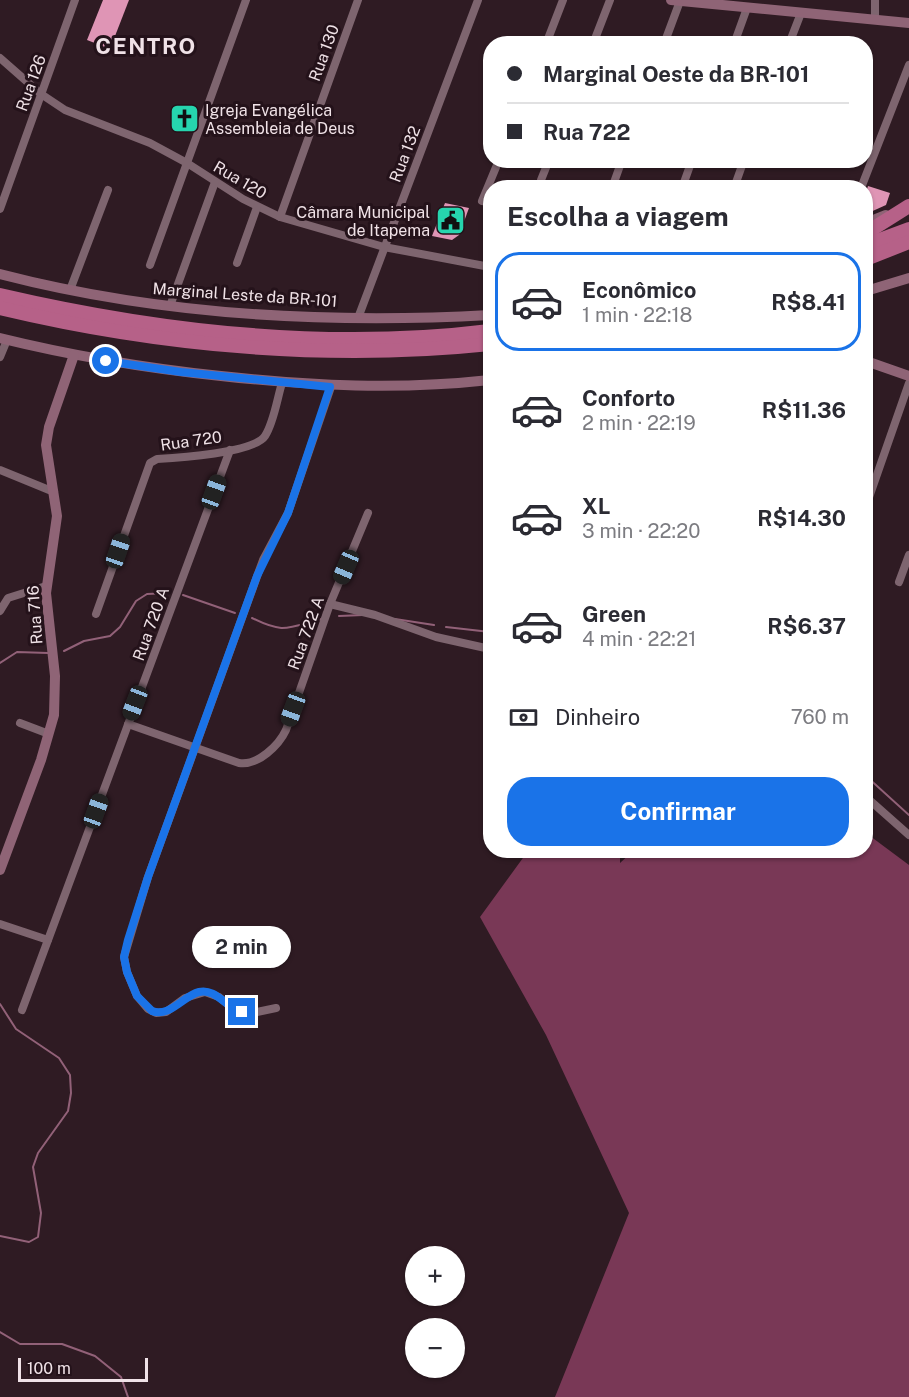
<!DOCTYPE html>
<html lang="pt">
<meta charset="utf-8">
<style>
body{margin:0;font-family:"Public Sans",sans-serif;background:#f2f2f3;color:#2b2b33;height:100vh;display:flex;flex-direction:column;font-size:22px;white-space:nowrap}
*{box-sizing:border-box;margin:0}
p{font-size:20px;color:#7c7c81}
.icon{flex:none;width:33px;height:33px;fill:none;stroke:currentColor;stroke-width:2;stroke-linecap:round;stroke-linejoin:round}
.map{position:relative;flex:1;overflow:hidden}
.sheet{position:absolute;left:483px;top:180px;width:390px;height:678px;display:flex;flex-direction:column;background:#fff;border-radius:24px;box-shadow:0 2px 4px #0004}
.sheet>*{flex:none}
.top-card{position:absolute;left:483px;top:36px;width:390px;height:132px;border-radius:24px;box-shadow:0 2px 4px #0004;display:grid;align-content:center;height:132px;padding:0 24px;background:#fff}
.buttons{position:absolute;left:405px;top:1246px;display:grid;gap:12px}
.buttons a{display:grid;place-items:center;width:60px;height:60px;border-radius:50%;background:#fff;box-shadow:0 2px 4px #0004;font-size:30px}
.scale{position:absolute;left:18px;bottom:15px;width:130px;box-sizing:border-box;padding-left:6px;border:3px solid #f0e2e7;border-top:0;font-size:16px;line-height:21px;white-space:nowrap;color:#f0e2e7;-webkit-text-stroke:4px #24121a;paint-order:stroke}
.end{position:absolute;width:27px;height:27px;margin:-14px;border:8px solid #1a73e8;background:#fff;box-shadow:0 0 0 3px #fff}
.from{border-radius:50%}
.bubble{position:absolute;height:42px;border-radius:21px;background:#fff;box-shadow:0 2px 4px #0004;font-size:20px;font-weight:700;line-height:42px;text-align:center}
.car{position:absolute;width:18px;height:36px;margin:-18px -9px;border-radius:8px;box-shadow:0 0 4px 2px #0007;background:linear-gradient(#222 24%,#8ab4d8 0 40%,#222 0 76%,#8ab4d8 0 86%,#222 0)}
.top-card b{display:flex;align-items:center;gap:21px;height:57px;font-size:22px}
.top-card b+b{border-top:2px solid #e1e1e2}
.top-card i{width:15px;height:15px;background:#2b2b33}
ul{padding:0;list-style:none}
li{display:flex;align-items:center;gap:18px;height:99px;margin:0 12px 9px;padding:0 12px;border:3px solid transparent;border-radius:24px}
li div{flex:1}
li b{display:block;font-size:22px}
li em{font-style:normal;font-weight:700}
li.on{border-color:#1a73e8}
li>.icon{width:54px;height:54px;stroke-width:1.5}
h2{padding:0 24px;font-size:27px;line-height:72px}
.pay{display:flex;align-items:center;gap:15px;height:66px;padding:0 24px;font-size:22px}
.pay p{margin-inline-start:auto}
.cta{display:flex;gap:12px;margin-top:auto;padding:12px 24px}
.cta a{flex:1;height:69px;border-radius:24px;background:#1a73e8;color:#fff;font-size:24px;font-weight:700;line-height:69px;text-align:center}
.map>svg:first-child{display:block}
.forest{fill:#793856}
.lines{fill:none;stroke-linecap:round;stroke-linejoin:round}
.stream{stroke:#926178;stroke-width:2}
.building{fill:#df95b5}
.street{stroke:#7e656f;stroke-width:8}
.secondary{stroke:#8f6476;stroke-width:10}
.highway{stroke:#b66188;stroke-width:14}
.route{stroke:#1a73e8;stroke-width:8}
.labels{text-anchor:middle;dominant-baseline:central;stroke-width:6;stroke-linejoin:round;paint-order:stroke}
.street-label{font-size:16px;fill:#f0e2e7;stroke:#24121a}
.poi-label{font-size:16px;fill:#f0e2e7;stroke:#24121a;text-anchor:start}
.district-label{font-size:22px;font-weight:bold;letter-spacing:1.5px;fill:#f0e2e7;stroke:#24121a}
</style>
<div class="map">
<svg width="909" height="1397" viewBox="0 0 909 1397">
<rect width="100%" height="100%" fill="#2f1b23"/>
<path class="forest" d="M866,833L909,865V1397H555L629,1213L546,1035L480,917L528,851H620V863L633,851L866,850Z"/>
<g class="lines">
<g class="stream">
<path d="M183,595L235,613"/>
<path d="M339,616L363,615"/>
<path d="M252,618C284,634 287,628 321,619"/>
<path d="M395,619L434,625"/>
<path d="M446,627L490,632"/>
<path d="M64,651L84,641L110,636L120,627L136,601L147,594L169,593"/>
<path d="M0,663L17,652L48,653"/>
<path d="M866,776L909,815"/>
<path d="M0,1004L16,1029L59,1058L70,1075L71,1093L68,1111L38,1153L33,1167L41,1213L38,1237L29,1242L0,1236"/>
<path d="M0,1332L20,1344H62L95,1356L121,1377L128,1397"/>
</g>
</g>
<g class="building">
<path d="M103,0H129L110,49L87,40Z"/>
<path d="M868,186L890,193L886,205L866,214V192Z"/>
<path d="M445,203L469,208L459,235L452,240L432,236Z"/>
</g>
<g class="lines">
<g class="street">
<path d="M875,0V20"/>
<path d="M546,44L563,0"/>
<path d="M593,44L610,0"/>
<path d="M664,44L680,1"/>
<path d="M734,44L747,8"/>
<path d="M789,44L801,13"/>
<path d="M0,58L41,94L65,110L150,143L187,163L243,199L280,217L384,247L490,267"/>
<path d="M541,180L549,160"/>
<path d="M612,188L622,160"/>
<path d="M682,188L692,160"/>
<path d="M734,188L744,160"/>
<path d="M861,188L909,65"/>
<path d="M482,201L499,160"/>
<path d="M0,209L75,0"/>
<path d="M280,217L358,0"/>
<path d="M237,263L257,207"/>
<path d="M150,265L246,0"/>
<path d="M70,290L108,190"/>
<path d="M170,306L215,182"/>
<path d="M358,318L478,0"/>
<path d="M866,322L867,319"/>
<path d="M0,357L7,340"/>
<path d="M866,376L870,362"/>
<path d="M0,470L54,492"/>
<path d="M866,506L909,383"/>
<path d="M899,582L909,555"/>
<path d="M330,604L375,615L436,637L490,649"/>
<path d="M0,611L8,598L46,586"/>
<path d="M96,614L150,463L157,459C177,458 254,453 265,436C274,422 277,399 282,383"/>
<path d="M20,723L49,734"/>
<path d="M128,724L239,763C258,766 279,745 286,730L330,604L368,513"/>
<path d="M866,797L909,835"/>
<path d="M0,924L48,940"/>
<path d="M276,1008L257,1012H242L232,1008L219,997L205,992L185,998L166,1012L156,1013L148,1009L137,996L127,972L124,957L148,877L195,748L263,560L288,513L331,387"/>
<path d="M22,1010L230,450"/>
</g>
<g class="secondary">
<path d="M671,0L909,23"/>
<path d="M866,223L886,215"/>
<path d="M0,274C158,315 328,324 490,315"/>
<path d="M866,291L909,278"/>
<path d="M0,338C73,356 146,368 221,376C312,386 399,390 490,380"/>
<path d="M866,361L909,376"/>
<path d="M0,870L41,760L54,715L55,676L46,593L57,516L46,445L49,427L74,355"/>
</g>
<g class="highway">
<path d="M866,233L909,206"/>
<path d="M866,245L909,229"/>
<path d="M866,259L909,242"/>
<path d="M0,295C159,332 328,351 490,331"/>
<path d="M0,308C159,346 328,361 490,344"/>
</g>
</g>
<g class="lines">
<path class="route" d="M106,361L181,372L330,387L288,513L257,576L148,877L128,940L124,957L127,972L137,996L152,1011C169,1018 183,996 199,992C216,988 226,1008 242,1012"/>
</g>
<defs>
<symbol id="church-square" viewBox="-11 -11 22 22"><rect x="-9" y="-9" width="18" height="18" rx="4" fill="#26d5ae" stroke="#24121a"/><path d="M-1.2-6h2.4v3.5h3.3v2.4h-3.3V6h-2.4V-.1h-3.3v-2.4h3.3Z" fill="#111"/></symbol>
<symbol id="civic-square" viewBox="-11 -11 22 22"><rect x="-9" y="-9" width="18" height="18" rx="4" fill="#26d5ae" stroke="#24121a"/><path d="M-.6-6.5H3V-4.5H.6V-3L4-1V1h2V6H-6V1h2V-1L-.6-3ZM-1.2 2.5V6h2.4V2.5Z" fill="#111"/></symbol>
</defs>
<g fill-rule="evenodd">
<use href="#church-square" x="168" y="102" width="33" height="33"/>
<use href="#civic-square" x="434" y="204" width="33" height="33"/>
</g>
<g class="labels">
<g class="street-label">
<text transform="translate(324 53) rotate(-70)">Rua 130</text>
<text transform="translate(31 83) rotate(-70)">Rua 126</text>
<text transform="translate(405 154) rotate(-69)">Rua 132</text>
<text transform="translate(240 180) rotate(30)">Rua 120</text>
<text transform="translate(245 295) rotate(4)">Marginal Leste da BR-101</text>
<text transform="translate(191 441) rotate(-8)">Rua 720</text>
<text transform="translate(35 615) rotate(-94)">Rua 716</text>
<text transform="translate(151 624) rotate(-70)">Rua 720 A</text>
<text transform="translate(306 633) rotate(-70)">Rua 722 A</text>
</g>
<g class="poi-label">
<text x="205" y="110">Igreja Evangélica<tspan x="205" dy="18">Assembleia de Deus</tspan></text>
<text x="430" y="212" text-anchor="end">Câmara Municipal<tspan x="430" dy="18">de Itapema</tspan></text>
</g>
<g class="district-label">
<text x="146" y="46">CENTRO</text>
</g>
</g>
</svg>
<div class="buttons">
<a>+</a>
<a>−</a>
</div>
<div class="scale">100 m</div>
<i class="end from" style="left:106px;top:361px"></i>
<i class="end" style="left:242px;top:1012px"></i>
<div class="bubble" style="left:192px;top:926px;width:99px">2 min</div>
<i class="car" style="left:214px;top:492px;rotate:20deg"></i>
<i class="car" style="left:118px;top:551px;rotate:19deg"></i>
<i class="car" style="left:346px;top:567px;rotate:203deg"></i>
<i class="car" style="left:135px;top:703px;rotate:201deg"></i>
<i class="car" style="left:293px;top:709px;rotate:200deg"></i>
<i class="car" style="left:96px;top:811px;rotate:20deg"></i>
<div class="top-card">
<b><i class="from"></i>Marginal Oeste da BR-101</b>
<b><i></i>Rua 722</b>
</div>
<section class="sheet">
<h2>Escolha a viagem</h2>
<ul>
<li class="on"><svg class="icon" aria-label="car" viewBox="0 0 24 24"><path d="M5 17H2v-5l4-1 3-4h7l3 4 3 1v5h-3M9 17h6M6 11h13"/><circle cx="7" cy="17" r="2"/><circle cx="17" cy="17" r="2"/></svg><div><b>Econômico</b><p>1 min · 22:18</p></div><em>R$8.41</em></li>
<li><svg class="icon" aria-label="car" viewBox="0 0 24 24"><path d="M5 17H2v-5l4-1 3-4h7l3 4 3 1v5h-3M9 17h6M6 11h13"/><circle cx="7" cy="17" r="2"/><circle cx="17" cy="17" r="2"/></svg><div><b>Conforto</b><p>2 min · 22:19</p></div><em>R$11.36</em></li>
<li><svg class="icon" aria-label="car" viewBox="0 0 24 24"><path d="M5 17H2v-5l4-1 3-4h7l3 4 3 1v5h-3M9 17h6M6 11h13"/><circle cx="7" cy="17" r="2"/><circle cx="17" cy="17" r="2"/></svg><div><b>XL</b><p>3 min · 22:20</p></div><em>R$14.30</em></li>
<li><svg class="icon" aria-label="car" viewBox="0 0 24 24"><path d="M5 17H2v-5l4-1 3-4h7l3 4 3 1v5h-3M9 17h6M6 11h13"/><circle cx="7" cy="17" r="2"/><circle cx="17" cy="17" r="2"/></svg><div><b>Green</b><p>4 min · 22:21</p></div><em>R$6.37</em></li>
</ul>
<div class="pay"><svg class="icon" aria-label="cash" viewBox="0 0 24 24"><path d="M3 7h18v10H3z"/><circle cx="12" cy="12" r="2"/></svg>Dinheiro<p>760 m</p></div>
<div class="cta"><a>Confirmar</a></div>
</section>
</div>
